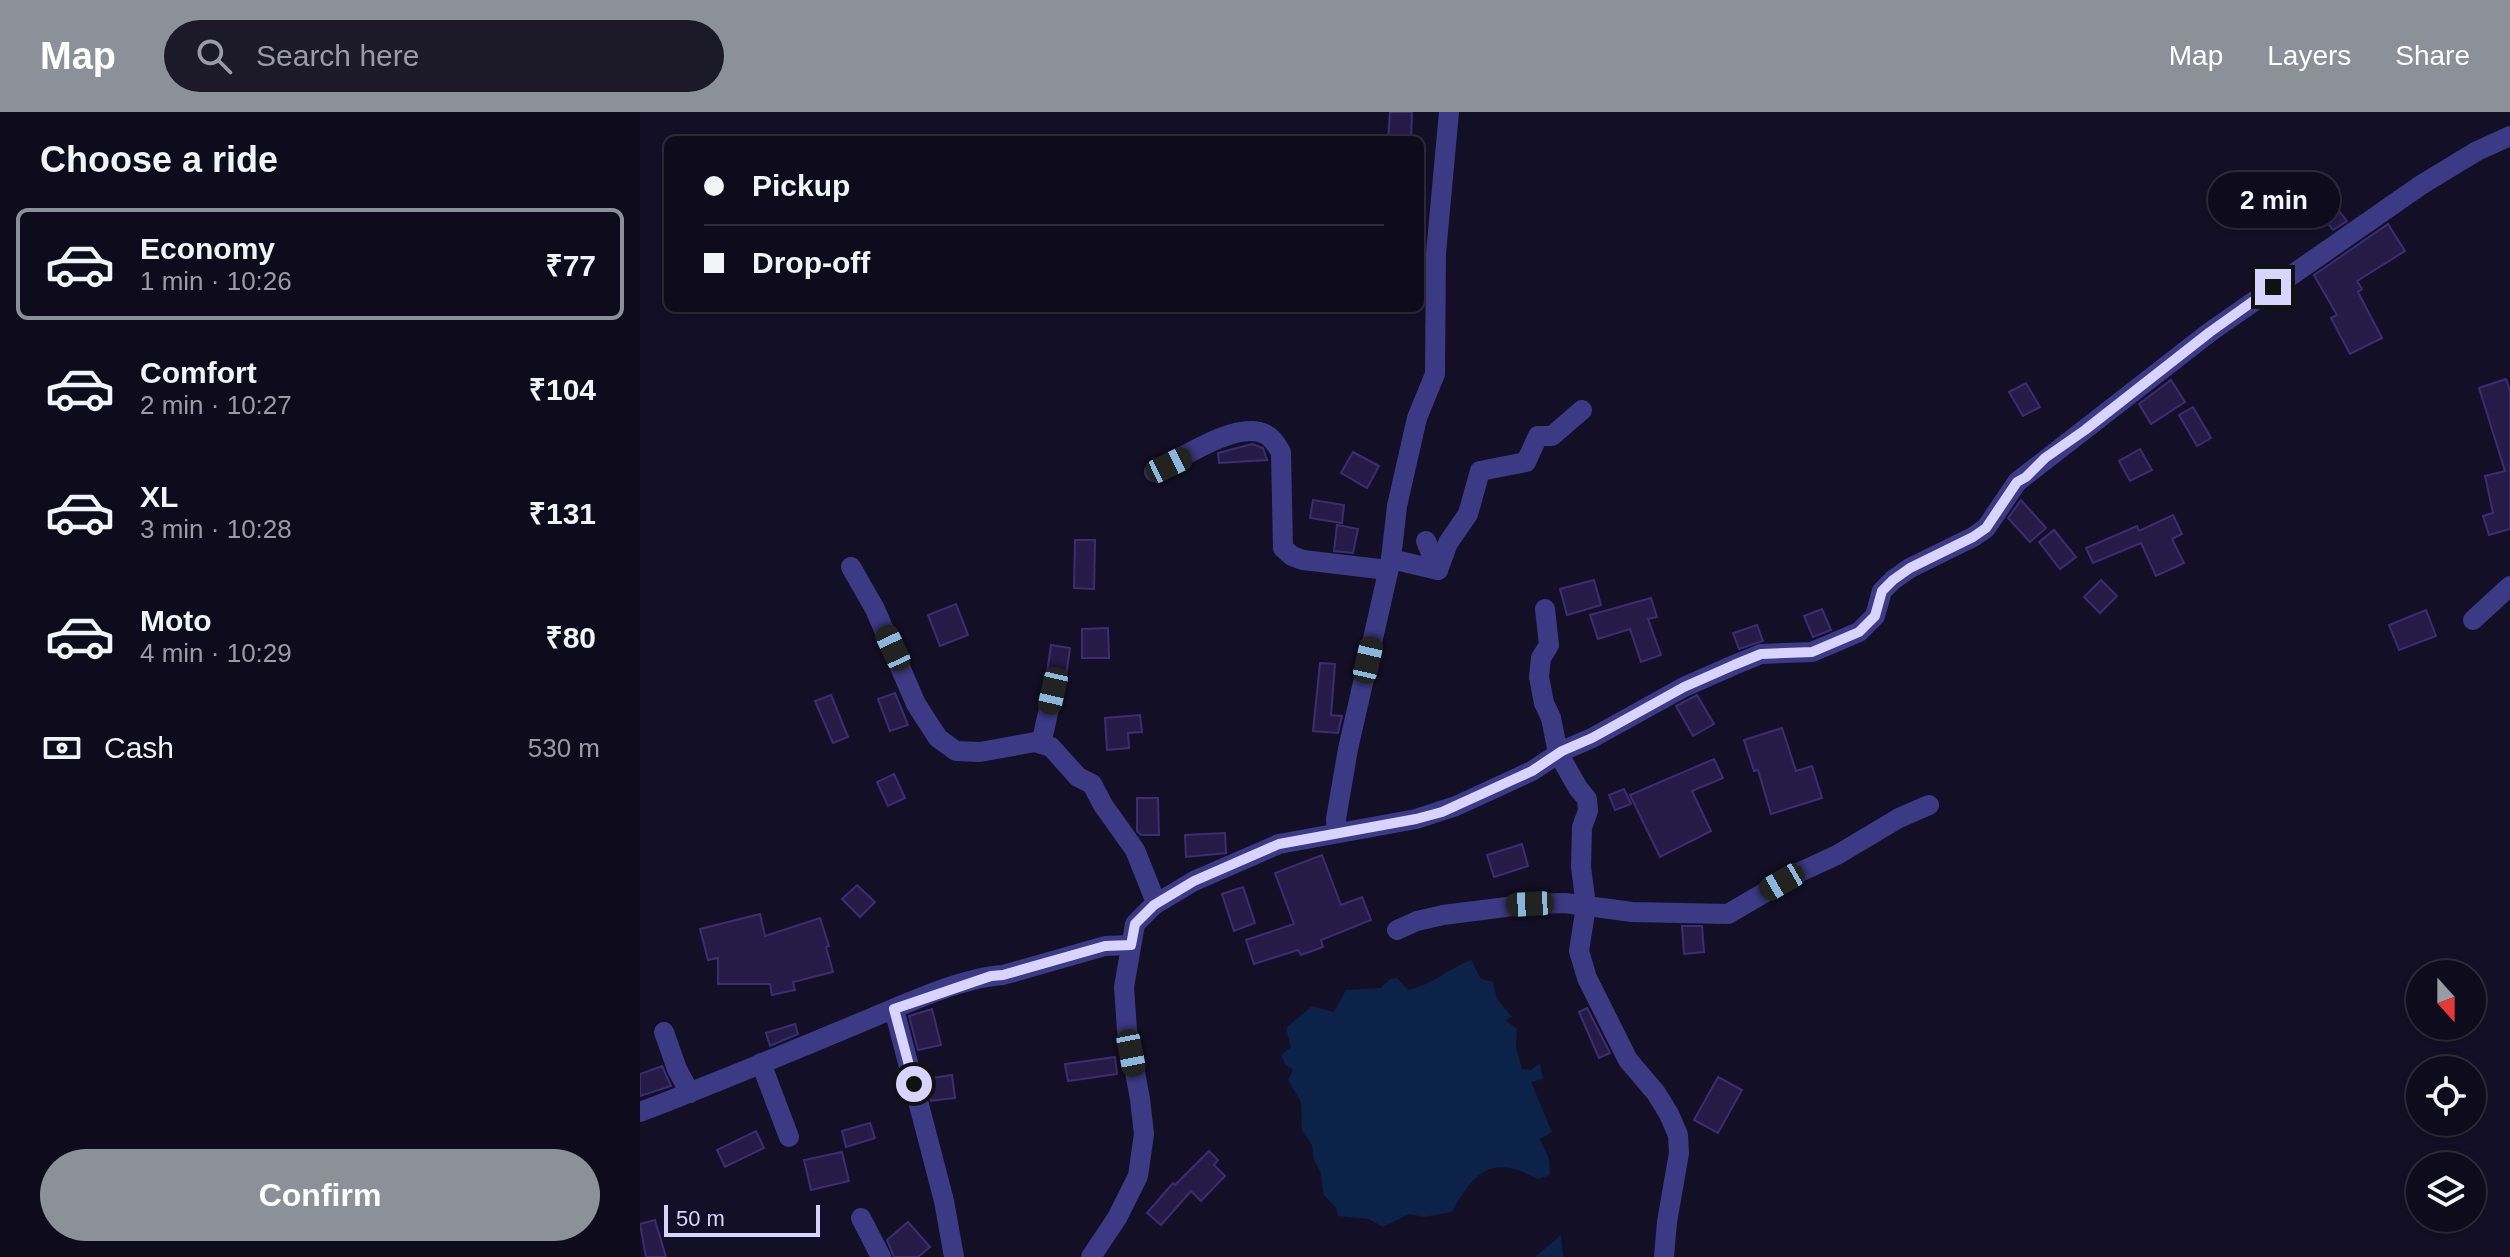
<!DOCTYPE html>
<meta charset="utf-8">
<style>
body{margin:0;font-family:Arial,sans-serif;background:#1c1929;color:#f1f3f6;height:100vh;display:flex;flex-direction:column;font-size:30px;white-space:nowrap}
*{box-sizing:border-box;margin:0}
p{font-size:26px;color:#9b9ba3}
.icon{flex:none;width:44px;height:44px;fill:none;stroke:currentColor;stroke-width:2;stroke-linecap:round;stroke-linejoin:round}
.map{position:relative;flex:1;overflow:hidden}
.details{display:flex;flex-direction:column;background:#0e0b1c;width:640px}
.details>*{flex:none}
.top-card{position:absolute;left:24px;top:24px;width:760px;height:176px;border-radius:12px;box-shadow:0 4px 12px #0003,0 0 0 2px #2e2b3b;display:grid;align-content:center;height:176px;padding:0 40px;background:#0e0b1c}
.needle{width:52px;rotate:159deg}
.tools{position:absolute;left:1766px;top:848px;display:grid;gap:16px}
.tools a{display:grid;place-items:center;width:80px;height:80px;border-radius:50%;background:#0e0b1c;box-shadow:0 4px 12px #0003,0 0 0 2px #2e2b3b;font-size:40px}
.scale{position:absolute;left:24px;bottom:20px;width:156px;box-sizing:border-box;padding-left:8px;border:4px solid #d9d4ff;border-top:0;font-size:22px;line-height:28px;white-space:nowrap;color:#d9d4ff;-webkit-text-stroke:6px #130f26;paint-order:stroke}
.end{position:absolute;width:36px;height:36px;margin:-18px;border:10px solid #d9d4ff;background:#111;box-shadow:0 0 0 4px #111}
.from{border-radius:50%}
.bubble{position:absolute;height:56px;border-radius:28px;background:#0e0b1c;box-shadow:0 4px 12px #0003,0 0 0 2px #2e2b3b;font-size:26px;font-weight:600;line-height:56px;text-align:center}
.car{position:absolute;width:24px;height:48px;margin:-24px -12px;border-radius:10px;box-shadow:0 0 6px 2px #0007;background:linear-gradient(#222 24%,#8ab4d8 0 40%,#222 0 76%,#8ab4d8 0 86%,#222 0)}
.top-card b{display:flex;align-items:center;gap:28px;height:76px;font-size:30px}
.top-card b+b{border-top:2px solid #2e2b3b}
.top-card i{width:20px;height:20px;background:#f1f3f6}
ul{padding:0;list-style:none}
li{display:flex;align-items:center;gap:24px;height:112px;margin:0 16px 12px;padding:0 24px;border:4px solid transparent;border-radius:12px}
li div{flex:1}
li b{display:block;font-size:30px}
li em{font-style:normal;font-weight:600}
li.selected{border-color:#8c9099}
li>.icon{width:72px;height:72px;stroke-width:1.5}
h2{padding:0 40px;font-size:36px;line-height:96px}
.pay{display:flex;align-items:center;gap:20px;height:88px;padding:0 40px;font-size:30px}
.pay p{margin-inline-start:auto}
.primary-button{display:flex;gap:16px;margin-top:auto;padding:16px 40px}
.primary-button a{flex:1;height:92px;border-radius:48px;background:#8c9099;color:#fff;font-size:32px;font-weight:600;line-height:92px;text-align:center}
header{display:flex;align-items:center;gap:48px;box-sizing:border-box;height:112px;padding:0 40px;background:#8c9099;color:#fff}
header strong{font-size:38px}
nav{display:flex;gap:44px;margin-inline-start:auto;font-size:28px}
.search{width:560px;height:72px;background:#1c1929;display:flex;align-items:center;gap:20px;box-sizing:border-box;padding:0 28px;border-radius:44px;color:#9b9ba3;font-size:30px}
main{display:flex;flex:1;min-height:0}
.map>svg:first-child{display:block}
.water{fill:#0c2248}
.building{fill:#241b47;stroke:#3b2d73;stroke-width:2}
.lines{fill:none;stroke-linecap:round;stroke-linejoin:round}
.minor{stroke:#3d3a85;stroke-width:20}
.route{stroke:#d9d4ff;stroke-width:10}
</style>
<header>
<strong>Map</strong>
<div class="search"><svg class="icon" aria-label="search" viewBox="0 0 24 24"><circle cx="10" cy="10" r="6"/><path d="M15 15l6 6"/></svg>Search here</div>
<nav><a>Map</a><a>Layers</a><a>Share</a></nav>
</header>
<main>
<section class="details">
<h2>Choose a ride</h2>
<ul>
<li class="selected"><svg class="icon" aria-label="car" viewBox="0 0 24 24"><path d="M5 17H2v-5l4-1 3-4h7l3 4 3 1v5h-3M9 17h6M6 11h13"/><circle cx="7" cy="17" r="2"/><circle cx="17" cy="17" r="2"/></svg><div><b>Economy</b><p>1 min · 10:26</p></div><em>₹77</em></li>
<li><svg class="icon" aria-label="car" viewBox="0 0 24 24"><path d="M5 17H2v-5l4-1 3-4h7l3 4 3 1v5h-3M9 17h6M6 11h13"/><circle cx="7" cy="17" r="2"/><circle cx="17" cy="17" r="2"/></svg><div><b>Comfort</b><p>2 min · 10:27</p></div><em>₹104</em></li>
<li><svg class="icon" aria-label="car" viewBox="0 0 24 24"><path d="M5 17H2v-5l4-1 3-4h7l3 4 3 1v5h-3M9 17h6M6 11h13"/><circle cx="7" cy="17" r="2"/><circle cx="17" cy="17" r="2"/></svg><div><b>XL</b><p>3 min · 10:28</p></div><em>₹131</em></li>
<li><svg class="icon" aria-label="car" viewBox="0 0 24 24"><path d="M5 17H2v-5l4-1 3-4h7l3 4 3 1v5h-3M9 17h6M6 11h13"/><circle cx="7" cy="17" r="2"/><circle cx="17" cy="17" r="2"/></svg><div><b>Moto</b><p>4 min · 10:29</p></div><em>₹80</em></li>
</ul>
<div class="pay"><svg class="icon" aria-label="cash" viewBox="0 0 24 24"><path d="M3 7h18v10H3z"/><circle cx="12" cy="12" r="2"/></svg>Cash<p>530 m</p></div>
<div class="primary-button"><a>Confirm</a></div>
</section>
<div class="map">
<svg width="1870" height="1145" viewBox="0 0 1870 1145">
<rect width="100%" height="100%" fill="#130f26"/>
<g class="water">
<path d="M831,848L841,867L853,870L857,887L872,905L865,908L877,917L876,935L882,957L891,958L900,951L903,967L891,970L912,1020L900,1027L909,1047L910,1063L898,1067C851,1042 835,1059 812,1100L784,1105L769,1102L743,1115L729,1107L698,1104L696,1096L683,1082L681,1061L674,1048L672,1033L662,1019L661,990L648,968L653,958L645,952L641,943L651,935L646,916L672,894L694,900L706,878L741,876L750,867L757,866L768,878C795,872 807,857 831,848Z"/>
<path d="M921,1123L923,1145H895Z"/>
</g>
<g class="building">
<path d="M750,0H772L771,28H748Z"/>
<path d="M1687,84L1707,109L1693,118L1674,94Z"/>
<path d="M1748,112L1765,139L1717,169L1722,177L1718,180L1742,226L1710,242L1691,206L1697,203L1674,163Z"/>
<path d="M1866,267L1870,279V417L1849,423L1843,404L1853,401L1845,364L1865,359L1839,276Z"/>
<path d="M1531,268L1545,290L1511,312L1499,292Z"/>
<path d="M1386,271L1400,295L1383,304L1369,280Z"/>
<path d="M1553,295L1571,326L1557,334L1539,303Z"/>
<path d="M612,332L623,336L627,348L579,351L578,341Z"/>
<path d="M1500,337L1512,358L1490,369L1479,349Z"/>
<path d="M713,340L739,354L727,376L701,361Z"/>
<path d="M673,388L704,393L702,411L670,406Z"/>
<path d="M1381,388L1406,416L1390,430L1368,406Z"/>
<path d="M1533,403L1542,422L1532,427L1544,451L1516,464L1501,431L1453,451L1446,436L1497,414L1499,419Z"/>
<path d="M697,413L718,417L713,441L694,439Z"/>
<path d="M1414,418L1436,445L1420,457L1399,430Z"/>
<path d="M435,428H455L454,477L434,476Z"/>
<path d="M954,468L961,493L927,503L920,477Z"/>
<path d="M1461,468L1477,484L1460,501L1444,485Z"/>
<path d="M1011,486L1017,505L1008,507L1021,543L1001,550L990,517L958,527L950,503Z"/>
<path d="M316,492L328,523L300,534L288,503Z"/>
<path d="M1182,497L1191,518L1173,525L1164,504Z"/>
<path d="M1786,498L1796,524L1759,538L1749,513Z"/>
<path d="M1117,513L1123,529L1099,537L1093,521Z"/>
<path d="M468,516L469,546H442V517Z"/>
<path d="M411,533L430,536L425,571L415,566L406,568Z"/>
<path d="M680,551L695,552L691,603L702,604L698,621L673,619Z"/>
<path d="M255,581L268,613L250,619L238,587Z"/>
<path d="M191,583L208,625L193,631L175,589Z"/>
<path d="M1057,583L1074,612L1053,624L1036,594Z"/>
<path d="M500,603L502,620L488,621L489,636L467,638L465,606Z"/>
<path d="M1142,616L1156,659L1172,654L1182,686L1131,702L1118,658L1114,659L1104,628Z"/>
<path d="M1074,647L1083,666L1052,679L1071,719L1020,745L990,683Z"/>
<path d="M254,662L265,686L248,694L237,670Z"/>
<path d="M984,677L991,692L975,698L969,683Z"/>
<path d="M497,686H518L519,723H501L497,719Z"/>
<path d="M585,721L586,741L546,745L545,723Z"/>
<path d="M882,732L888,754L854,765L847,743Z"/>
<path d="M682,743L701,793L722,785L731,808L681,828L683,835L661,843L658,838L614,852L606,828L654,812L635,761Z"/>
<path d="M217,773L235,790L220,805L202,787Z"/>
<path d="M603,775L615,811L594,819L582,782Z"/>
<path d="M120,802L125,824L180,806L189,834L186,835L193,860L153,870L155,878L132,883L130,872H78V846L68,848L60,817Z"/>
<path d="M1042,814H1062L1064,840L1044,842Z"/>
<path d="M947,896L970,941L959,946L939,900Z"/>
<path d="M292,897L301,933L278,938L269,904Z"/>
<path d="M155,912L158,922L130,934L126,921Z"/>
<path d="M475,945L477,962L428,969L425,952Z"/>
<path d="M22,954L31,974L0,984V962Z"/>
<path d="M312,963L315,986L291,989L286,967Z"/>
<path d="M1078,965L1102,978L1078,1021L1054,1008Z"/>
<path d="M230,1011L235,1026L206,1035L202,1019Z"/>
<path d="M116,1019L124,1036L85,1055L77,1038Z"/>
<path d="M569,1039L578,1048L574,1053L585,1064L561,1089L551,1079L521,1113L507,1101L533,1071L535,1073Z"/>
<path d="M202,1040L209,1069L171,1078L164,1048Z"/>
<path d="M15,1108L26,1145H6L0,1112Z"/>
<path d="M268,1110L290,1135L278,1145H254L247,1128Z"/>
</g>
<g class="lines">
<g class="minor">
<path d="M514,360C540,347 597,308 625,322C633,326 636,332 641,340L643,436L652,444L663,448L748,458"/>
<path d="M786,429L798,458"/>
<path d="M751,447L798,458L808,431L828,402L840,359L886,350L898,324H912L942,298"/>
<path d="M211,455L235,497L276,592L298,626L316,639L340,640L395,630L411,635L438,665L452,672L463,693L495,738L515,788L514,793"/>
<path d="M905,497L909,533L901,546L899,565L904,591L911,606L918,641L938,676L947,687L948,699L942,715L941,755L946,794L939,839L947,866L988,948L1016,981L1029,1002L1038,1023L1039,1041L1027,1110L1024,1145"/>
<path d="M1833,508L1870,474"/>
<path d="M401,632L413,579"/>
<path d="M697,721L696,707L708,637L751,447L757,394L777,306L795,262L796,141L809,0"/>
<path d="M757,818L777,809L803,803L890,792L925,791L992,800L1088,802L1160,760L1197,743L1259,706L1289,693"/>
<path d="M254,897L304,1089L314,1145"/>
<path d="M24,920L37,957L50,981"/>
<path d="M121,951L149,1025"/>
<path d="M0,1000C73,972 145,942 217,912C259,895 318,866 363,863L465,834L491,833"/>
<path d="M221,1106L241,1145"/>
<path d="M451,1145L477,1106L498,1064L504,1022L500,987L487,918L484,875L495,812L514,793L554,769L639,732L776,707L816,694L892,659L922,639L952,626L1044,575L1094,553L1121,542L1172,540L1219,520L1235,504L1242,479L1253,468L1270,456L1333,425L1346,416L1377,370L1570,220L1781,73L1837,39L1870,24"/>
</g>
</g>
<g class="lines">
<path class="route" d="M274,972L254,897L351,864L363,863L465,834L491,833L495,812L514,793L554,769L639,732L776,707L802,700L892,659L922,639L952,626L1044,575L1094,553L1121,542L1172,540L1219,520L1235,504L1242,479L1253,468L1270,456L1333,425L1346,416L1377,370L1386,365L1405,346L1445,318L1570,220L1633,175"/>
</g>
</svg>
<div class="tools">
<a><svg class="needle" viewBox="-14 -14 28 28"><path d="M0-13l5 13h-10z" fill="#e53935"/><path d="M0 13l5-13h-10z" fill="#9b9ba3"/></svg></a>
<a><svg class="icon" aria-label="locate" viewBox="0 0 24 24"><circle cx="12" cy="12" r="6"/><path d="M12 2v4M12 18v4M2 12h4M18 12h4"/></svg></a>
<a><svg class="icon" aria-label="layers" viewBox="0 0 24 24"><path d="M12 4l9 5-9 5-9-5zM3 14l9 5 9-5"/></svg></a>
</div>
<div class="scale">50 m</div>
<i class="end from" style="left:274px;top:972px"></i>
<i class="end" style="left:1633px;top:175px"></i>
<div class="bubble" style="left:1568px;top:60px;width:132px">2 min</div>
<i class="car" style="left:529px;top:353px;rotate:64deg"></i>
<i class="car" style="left:253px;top:536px;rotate:335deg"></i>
<i class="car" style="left:728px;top:548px;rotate:13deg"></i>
<i class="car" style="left:413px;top:579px;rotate:193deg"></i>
<i class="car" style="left:1142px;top:770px;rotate:240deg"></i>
<i class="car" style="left:890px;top:792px;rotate:267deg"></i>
<i class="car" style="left:491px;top:941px;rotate:169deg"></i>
<div class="top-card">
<b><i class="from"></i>Pickup</b>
<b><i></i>Drop-off</b>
</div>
</div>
</main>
